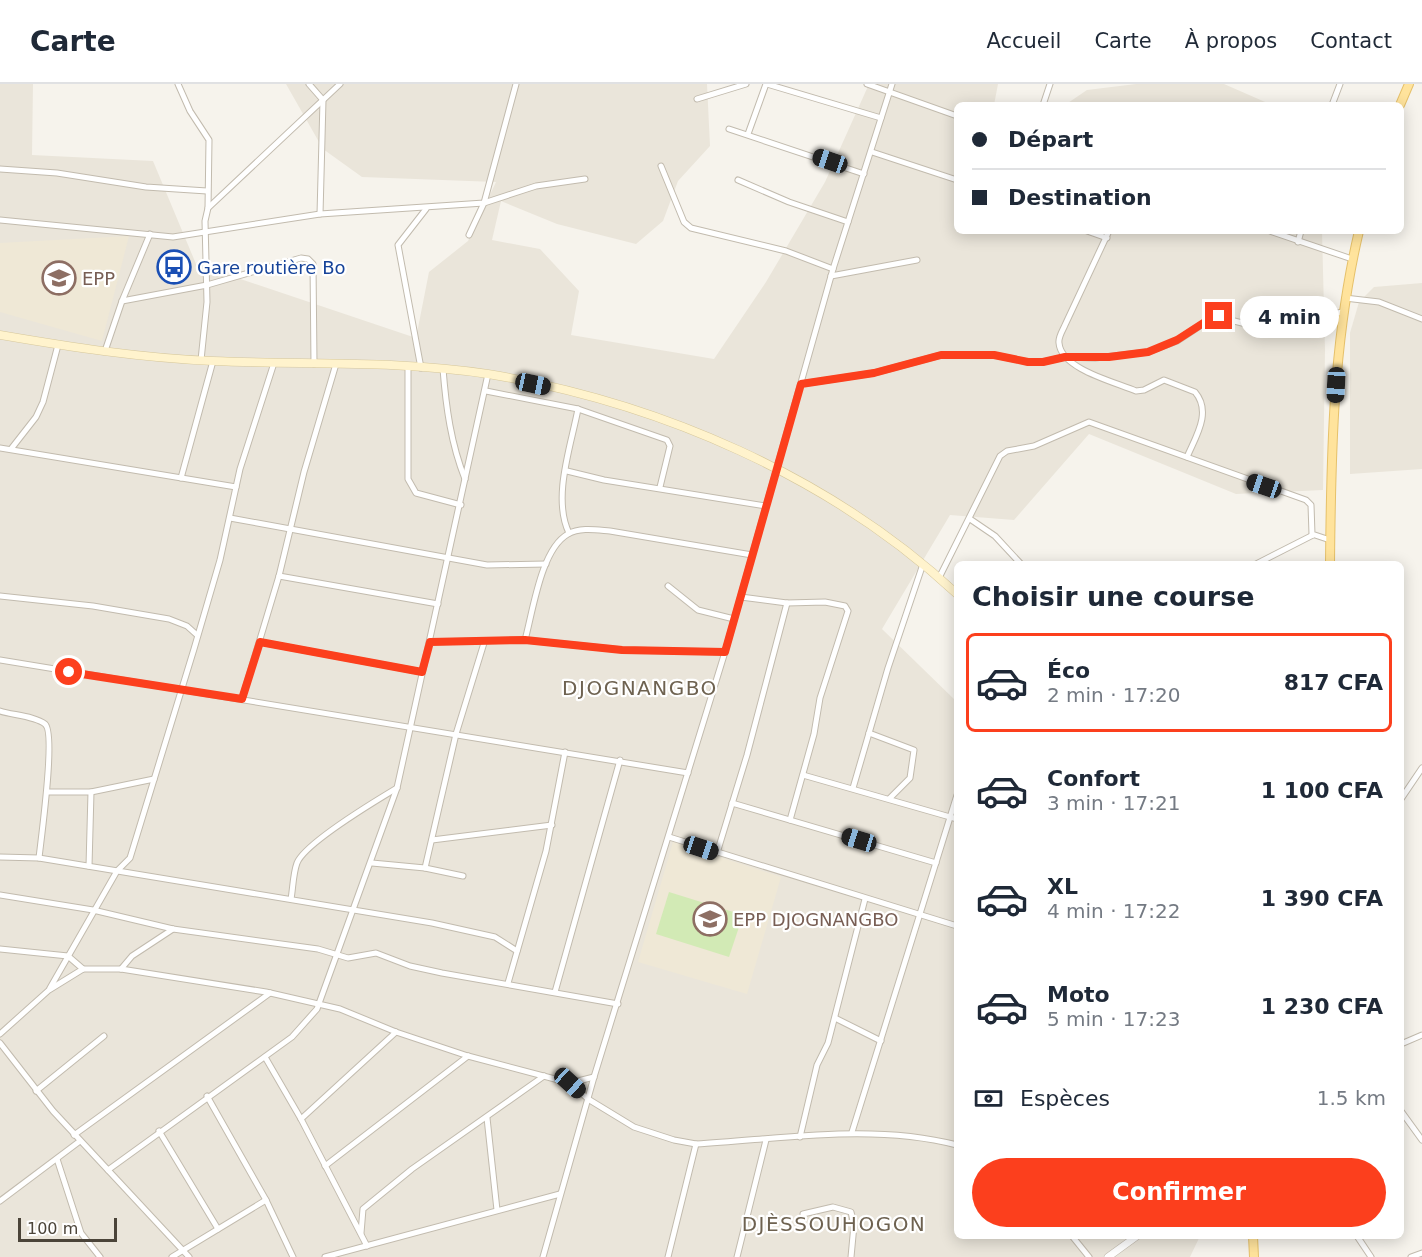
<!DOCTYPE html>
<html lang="fr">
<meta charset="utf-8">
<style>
body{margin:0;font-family:"DejaVu Sans",sans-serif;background:#f6f6f7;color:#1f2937;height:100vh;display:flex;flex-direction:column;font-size:22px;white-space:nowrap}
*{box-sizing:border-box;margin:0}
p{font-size:20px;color:#747a83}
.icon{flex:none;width:33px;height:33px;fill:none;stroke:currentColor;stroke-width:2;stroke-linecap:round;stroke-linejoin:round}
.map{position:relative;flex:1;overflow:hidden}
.sheet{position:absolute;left:954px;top:477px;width:450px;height:678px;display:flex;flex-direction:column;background:#fff;border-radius:9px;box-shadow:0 3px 15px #0003}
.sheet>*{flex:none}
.guide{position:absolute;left:954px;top:18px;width:450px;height:132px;border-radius:9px;box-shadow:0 3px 15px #0003;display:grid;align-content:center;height:132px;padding:0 18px;background:#fff}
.scale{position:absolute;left:18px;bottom:15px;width:99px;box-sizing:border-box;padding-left:6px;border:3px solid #4b4439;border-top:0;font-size:16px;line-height:21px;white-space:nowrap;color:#4b4439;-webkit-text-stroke:4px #fff;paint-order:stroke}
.end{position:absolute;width:27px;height:27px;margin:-14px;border:8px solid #fc3f1d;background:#fff;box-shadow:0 0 0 3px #fff}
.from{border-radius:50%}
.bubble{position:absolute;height:42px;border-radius:21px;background:#fff;box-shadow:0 3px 15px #0003;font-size:20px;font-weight:800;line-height:42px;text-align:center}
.car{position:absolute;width:18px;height:36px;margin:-18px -9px;border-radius:8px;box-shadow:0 0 4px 2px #0007;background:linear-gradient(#222 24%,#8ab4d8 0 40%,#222 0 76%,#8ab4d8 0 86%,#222 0)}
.guide b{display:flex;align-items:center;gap:21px;height:57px;font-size:22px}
.guide b+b{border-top:2px solid #e0e1e3}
.guide i{width:15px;height:15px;background:#1f2937}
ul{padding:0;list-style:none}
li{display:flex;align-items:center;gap:18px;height:99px;margin:0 12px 9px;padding:0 6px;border:3px solid transparent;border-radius:9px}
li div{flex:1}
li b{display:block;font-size:22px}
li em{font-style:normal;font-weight:800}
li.selected{border-color:#fc3f1d}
li>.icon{width:54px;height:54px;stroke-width:1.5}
h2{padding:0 18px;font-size:27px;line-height:72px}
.pay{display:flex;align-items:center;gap:15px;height:66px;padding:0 18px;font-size:22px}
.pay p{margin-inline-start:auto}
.action{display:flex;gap:12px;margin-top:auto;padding:12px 18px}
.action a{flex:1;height:69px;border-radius:36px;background:#fc3f1d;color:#fff;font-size:24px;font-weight:800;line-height:69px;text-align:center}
header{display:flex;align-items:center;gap:36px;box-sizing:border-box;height:84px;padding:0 30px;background:#fff;border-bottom:2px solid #e0e1e3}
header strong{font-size:28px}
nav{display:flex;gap:33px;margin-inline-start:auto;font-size:21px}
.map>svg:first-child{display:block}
.residential{fill:#eae5da}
.education{fill:#efe8d6}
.green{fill:#d2eab5}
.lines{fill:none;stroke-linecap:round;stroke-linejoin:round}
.minor-casing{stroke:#c2bbae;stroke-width:7}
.tertiary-casing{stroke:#c2bbae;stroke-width:8}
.secondary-casing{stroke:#d6c79b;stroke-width:9}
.primary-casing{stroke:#e6c16a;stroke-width:10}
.minor{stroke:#fff;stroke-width:5}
.tertiary{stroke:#fff;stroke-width:7}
.secondary{stroke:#fff3cd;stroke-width:8}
.primary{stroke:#ffe39c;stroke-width:8}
.route{stroke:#fc3f1d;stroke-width:8}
.labels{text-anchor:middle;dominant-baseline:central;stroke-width:4.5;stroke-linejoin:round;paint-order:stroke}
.transit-label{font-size:18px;fill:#164399;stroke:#fff;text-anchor:start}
.education-label{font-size:18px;fill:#785e54;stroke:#fff;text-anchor:start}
.neighbourhood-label{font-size:20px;letter-spacing:1.5px;fill:#6e6250;stroke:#fff}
</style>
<header>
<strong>Carte</strong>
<nav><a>Accueil</a><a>Carte</a><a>À propos</a><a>Contact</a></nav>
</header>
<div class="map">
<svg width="1422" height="1173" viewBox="0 0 1422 1173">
<rect width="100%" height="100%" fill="#f6f3ec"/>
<g class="residential">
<path d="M0,0H33L32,71L153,77L196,180L416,254L429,188L468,157L496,98L362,93L323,65L286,0H707L710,62L678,97L663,137L636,160L557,140L501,117L492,156L540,165L579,207L571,251L714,275L766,198L825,98L869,0H998L994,21H957V147H1322L1325,266L1323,406L1236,410L1089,350L1014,436L950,431L882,545L957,618V1152H1200L1190,1173H0Z"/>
<path d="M1136,0H1224L1272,21H1065L1087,6Z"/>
<path d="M1422,199V385L1350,390V249L1359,218L1374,203Z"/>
</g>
<g class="education">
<path d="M129,152L102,257L0,228V159Z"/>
<path d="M673,758L781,793L747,910L638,878Z"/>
</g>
<path class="green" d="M669,808L743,831L729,873L656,850Z"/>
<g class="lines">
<defs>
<g id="minor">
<path d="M178,0L190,27L209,56L208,124"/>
<path d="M309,0L323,16L320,130"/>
<path d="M767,0L881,34"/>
<path d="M867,0L957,32"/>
<path d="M697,15L746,0"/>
<path d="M1043,21L1050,0"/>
<path d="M1332,21L1340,0"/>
<path d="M729,45L864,90"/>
<path d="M748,50L766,0"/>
<path d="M872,68L957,96"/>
<path d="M661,82L684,138L691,144L786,167L833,185"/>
<path d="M0,85L57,89L146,103L207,107"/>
<path d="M738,96L789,118L848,138"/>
<path d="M0,136L173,153L320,130L484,119L516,0"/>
<path d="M1087,147L1107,154"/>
<path d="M1109,147L1065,241C1063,246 1058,253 1059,259C1061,285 1115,298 1136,307L1144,306L1164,296L1195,308C1212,328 1196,352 1187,373"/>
<path d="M1270,147L1352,175"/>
<path d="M469,151L484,119L536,102L585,95"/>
<path d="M1298,158L1301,147"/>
<path d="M831,192L917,176"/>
<path d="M1345,214L1379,218L1422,235"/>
<path d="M122,217L207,201L301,174L308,175L313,180L314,280"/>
<path d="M105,267L122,217L150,150"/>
<path d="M201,276L207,218L205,137L208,124L340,0"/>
<path d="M408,283V395L416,409L461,421"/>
<path d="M421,284L398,161L426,125"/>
<path d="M443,285C446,323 451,360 465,395"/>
<path d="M801,300L874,289L941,271H994L1028,278H1043L1065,273L1095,274L1148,268L1177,257L1215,232L1269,246L1342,228"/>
<path d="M486,307L578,325L667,356L670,362L660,403"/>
<path d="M0,364L236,403"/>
<path d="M11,365L36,333L43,318L58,261"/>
<path d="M567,387L604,396L766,422"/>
<path d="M181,394L213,277"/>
<path d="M230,434L487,481L546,480"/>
<path d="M970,435L995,452L1021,480"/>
<path d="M569,449C552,414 571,362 578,325"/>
<path d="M1256,480L1313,451"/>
<path d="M279,492L438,520"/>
<path d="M939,494L1000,372L1007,367L1034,362L1089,338L1306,416L1311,421L1312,450L1330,456"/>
<path d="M668,502L698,526L734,535"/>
<path d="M0,512L93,522L169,535L187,542L197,551"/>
<path d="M741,513L787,519L825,518L845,522L848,527L820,614L814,650L790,736"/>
<path d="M525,556C533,527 541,465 568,450C580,443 597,446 610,447L752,471"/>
<path d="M260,558L422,588"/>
<path d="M430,558L525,556L623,566L725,568"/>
<path d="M0,576L688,689"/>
<path d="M242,615L279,492L304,388L336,280"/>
<path d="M0,627C12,631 35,632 45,640C56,649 41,755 39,774"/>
<path d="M869,649L914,666L910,694L890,714"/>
<path d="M803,691L957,735"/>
<path d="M853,704L888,584L923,480"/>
<path d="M47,708H91L154,695"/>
<path d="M1401,715L1422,684"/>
<path d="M732,719L936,779"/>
<path d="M669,753L957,842"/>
<path d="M432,756L552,741"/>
<path d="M717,769L747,671L787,519"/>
<path d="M0,773L39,774L432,839L495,853L517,867"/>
<path d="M372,779L425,784L463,792"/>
<path d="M89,782L91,708"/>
<path d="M425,784L456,650L484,559"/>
<path d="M0,811L93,826L173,845L318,865L348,874L376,869L410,882L442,889L618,920"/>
<path d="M291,815C293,804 293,790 297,779C305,759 377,716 397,704"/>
<path d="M0,865L68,872L83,885"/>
<path d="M121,885L132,872L173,845"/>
<path d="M508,899L546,767L565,668"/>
<path d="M50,904L117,787L130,774L194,565L220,476L240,385L274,279"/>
<path d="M555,908L620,676"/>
<path d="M835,934L881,957"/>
<path d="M0,950L49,906L83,885H121L266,908L340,925L396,948L468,972L570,999L588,1015L634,1043L674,1056L696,1060C783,1055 872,1039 957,1061"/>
<path d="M0,959L53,1027L189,1173"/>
<path d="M1401,960L1422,951"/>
<path d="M265,973L301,1035L367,1162"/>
<path d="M570,999L594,993"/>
<path d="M36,1007L104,952"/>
<path d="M207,1012L266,1116L293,1173"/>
<path d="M1401,1027L1422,1056"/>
<path d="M487,1034L497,1126"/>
<path d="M301,1035L396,948"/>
<path d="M159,1047L218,1145"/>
<path d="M852,1048L957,711"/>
<path d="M74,1051L270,909"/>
<path d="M800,1053L817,981L828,959L865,815"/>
<path d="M57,1075L81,1149L100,1173"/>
<path d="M325,1082L468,972"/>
<path d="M108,1086L292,953L317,925L397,704L488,290"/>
<path d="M0,1117L80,1057"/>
<path d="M803,1130L833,1123L851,1128L854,1141L851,1173"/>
<path d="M361,1149L363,1125L412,1085L544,992"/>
<path d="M1072,1152L1089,1173"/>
<path d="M1357,1152L1371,1173"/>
<path d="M172,1173L266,1116"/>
<path d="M325,1173L560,1110"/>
<path d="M543,1173L594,993L725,568L833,185L892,0"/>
<path d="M668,1173L696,1060"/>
<path d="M737,1173L766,1056"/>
<path d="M1411,1173L1422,1169"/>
</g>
<path id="tertiary" d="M1108,1173L1137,1152"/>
<path id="secondary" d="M0,251C70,263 141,274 213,277C304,281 397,276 488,290C658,318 830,392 957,510"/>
<g id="primary">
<path d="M1400,21L1409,0"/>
<path d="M1330,480C1331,368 1333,257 1359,147"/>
<path d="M1253,1152L1254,1173"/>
</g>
</defs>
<use href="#minor" class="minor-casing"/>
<use href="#tertiary" class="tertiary-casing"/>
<use href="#secondary" class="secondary-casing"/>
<use href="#primary" class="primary-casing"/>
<use href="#minor" class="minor"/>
<use href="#tertiary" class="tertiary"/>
<use href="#secondary" class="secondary"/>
<use href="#primary" class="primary"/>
</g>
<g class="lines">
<path class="route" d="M69,588L242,615L260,558L422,588L430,558L525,556L622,566L725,568L801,300L874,289L941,271H994L1028,278H1043L1065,273H1109L1148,268L1177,256L1211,234L1219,232"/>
</g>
<defs>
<symbol id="bus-ring" viewBox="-11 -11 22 22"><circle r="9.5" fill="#fff" stroke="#1a4fb4" stroke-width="1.5"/><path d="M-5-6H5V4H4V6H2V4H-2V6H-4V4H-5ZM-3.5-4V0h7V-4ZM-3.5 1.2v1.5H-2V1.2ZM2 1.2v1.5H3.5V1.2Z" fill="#1a4fb4"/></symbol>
<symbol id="school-ring" viewBox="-11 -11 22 22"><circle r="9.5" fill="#fff" stroke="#8d6e63" stroke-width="1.5"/><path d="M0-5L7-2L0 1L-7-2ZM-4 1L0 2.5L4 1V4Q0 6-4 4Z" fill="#8d6e63"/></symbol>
</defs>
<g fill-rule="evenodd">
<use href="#bus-ring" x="155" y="164" width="38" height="38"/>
<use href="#school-ring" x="40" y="175" width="38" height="38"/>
<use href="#school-ring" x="691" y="816" width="38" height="38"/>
</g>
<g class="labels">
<g class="transit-label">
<text x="197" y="183">Gare routière Bo</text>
</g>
<g class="education-label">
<text x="82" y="194">EPP</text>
<text x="733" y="835">EPP DJOGNANGBO</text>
</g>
<g class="neighbourhood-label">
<text x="640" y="604">DJOGNANGBO</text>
<text x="834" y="1140">DJÈSSOUHOGON</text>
</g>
</g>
</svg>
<div class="scale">100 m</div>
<i class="end from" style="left:69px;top:588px"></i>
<i class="end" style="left:1219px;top:232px"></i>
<div class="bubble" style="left:1240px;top:212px;width:99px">4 min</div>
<i class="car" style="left:830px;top:77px;rotate:289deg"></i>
<i class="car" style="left:533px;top:300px;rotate:102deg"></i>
<i class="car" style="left:1336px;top:301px;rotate:183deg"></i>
<i class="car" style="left:1264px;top:402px;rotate:289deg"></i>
<i class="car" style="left:859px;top:756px;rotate:287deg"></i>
<i class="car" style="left:701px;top:764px;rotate:108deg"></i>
<i class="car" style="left:570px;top:999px;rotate:132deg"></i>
<div class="guide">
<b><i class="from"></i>Départ</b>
<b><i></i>Destination</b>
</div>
<section class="sheet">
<h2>Choisir une course</h2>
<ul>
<li class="selected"><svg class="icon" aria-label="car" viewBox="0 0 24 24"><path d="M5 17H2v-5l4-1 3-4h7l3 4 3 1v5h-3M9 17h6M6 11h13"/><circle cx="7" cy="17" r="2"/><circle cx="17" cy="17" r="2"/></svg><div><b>Éco</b><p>2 min · 17:20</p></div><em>817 CFA</em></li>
<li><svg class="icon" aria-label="car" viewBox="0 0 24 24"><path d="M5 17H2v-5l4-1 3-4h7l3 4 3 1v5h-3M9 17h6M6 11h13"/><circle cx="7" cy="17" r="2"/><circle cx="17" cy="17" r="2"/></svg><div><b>Confort</b><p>3 min · 17:21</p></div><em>1 100 CFA</em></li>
<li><svg class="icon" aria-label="car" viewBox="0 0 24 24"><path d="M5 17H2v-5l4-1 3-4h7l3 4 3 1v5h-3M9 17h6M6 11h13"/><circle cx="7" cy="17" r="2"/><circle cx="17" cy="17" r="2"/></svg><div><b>XL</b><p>4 min · 17:22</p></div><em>1 390 CFA</em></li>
<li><svg class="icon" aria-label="car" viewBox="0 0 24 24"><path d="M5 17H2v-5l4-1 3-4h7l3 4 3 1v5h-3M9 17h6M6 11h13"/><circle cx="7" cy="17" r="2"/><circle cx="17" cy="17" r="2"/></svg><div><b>Moto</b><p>5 min · 17:23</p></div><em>1 230 CFA</em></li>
</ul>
<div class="pay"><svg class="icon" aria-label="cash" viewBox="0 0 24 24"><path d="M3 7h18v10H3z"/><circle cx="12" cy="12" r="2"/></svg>Espèces<p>1.5 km</p></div>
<div class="action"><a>Confirmer</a></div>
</section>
</div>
